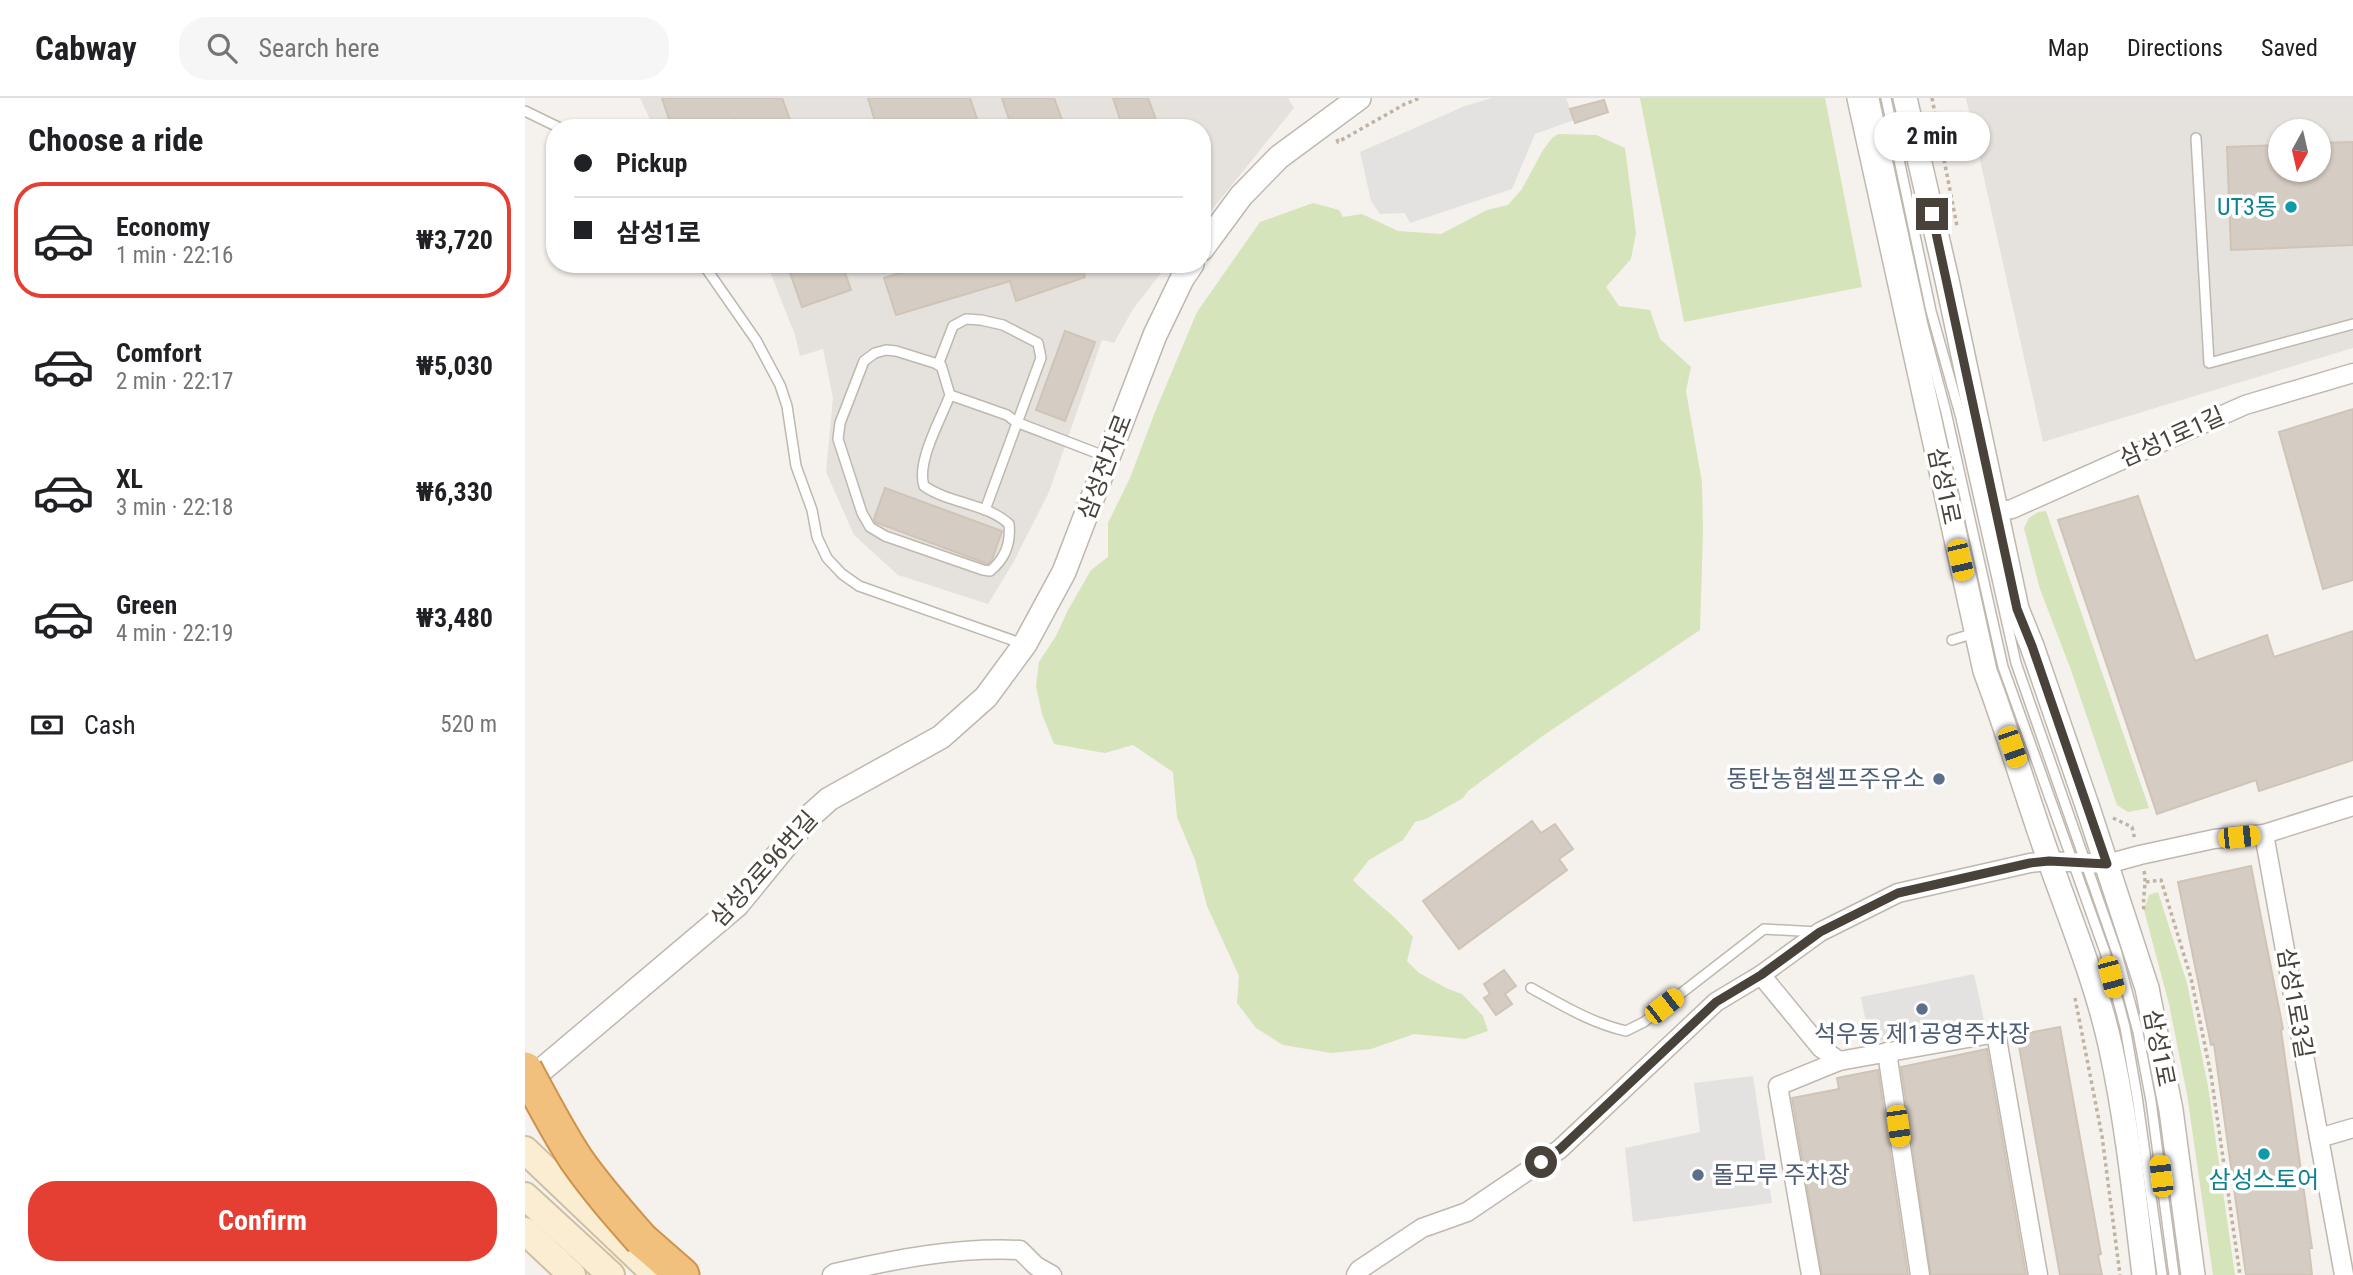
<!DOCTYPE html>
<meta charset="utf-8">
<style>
body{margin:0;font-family:"Roboto Condensed","Noto Sans KR",sans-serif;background:#f6f6f6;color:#202124;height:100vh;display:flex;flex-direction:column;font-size:26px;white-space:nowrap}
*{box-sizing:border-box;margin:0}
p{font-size:23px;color:#757577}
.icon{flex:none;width:38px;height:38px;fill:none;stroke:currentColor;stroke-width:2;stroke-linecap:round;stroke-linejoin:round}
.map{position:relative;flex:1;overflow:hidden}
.panel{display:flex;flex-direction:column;background:#fff;width:525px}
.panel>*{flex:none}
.hud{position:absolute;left:21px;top:21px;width:665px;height:154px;border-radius:28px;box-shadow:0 2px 5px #0004;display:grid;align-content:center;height:154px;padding:0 28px;background:#fff}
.needle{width:46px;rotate:188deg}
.fabs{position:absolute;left:1743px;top:21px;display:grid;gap:14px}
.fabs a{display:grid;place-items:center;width:63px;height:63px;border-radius:50%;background:#fff;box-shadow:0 2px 5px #0004;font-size:35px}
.end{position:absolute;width:32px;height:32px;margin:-16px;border:9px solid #49423a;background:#fff;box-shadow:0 0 0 4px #fff}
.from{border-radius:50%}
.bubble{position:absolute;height:49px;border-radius:24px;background:#fff;box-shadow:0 2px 5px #0004;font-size:23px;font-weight:700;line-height:49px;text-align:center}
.car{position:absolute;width:21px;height:42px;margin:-21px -10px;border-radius:9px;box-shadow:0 0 5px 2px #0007;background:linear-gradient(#f5c518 24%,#345 0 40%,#f5c518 0 76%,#345 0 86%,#f5c518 0)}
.hud b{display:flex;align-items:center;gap:24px;height:66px;font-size:26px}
.hud b+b{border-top:2px solid #e0e0e0}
.hud i{width:18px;height:18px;background:#202124}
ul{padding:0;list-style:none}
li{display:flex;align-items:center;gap:21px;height:116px;margin:0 14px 10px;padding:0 14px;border:4px solid transparent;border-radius:28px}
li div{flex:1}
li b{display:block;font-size:26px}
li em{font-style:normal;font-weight:700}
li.selected{border-color:#e53e33}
li>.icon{width:63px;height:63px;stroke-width:1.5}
h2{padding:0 28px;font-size:32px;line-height:84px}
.pay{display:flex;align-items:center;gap:18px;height:77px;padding:0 28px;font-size:26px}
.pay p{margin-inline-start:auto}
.button{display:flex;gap:14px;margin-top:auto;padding:14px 28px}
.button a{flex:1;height:80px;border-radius:28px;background:#e53e33;color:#fff;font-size:28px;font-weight:700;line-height:80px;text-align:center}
header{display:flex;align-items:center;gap:42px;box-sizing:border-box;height:98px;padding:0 35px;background:#fff;border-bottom:2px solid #e0e0e0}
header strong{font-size:33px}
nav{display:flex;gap:38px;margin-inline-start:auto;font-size:24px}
.search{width:490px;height:63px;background:#f6f6f6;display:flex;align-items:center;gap:18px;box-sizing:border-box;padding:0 24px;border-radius:28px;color:#757577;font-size:26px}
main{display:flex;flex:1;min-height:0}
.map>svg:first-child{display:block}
.industrial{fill:#e5e1dd;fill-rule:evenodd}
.green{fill:#d5e4ba}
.parking{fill:#e4e2e0}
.building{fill:#d5ccc3;stroke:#cfc4b6;stroke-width:2}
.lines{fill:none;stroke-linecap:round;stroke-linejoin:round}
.service-casing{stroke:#bfb8af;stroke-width:12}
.minor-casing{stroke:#bfb8af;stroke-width:21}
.tertiary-casing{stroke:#bfb8af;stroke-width:26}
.secondary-casing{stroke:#cfbfa1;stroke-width:30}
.motorway-casing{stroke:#cf944c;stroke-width:37}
.path{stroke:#c0b3a2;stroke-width:3.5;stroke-dasharray:3.5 3.5;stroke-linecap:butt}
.service{stroke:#fff;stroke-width:9}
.minor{stroke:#fff;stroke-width:18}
.tertiary{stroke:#fff;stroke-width:23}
.secondary{stroke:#faedd1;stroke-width:26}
.motorway{stroke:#f0c07c;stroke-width:33}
.motorway-bridge-casing{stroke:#cf944c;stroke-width:37;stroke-linecap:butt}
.motorway-bridge{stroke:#f0c07c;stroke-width:33}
.route{stroke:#49423a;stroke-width:9}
.culture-dot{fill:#0f9aa8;stroke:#fff;stroke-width:2.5}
.service-dot{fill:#5c6f8a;stroke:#fff;stroke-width:2.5}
.labels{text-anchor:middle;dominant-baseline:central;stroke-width:7;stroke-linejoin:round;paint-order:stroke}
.culture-label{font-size:24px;fill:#0d838f;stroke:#fff;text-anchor:end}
.street-label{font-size:24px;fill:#49423a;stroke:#fff}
.service-label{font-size:24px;fill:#4e5e75;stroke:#fff;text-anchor:end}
</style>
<header>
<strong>Cabway</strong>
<div class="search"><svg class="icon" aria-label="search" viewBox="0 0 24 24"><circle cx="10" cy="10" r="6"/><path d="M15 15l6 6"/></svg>Search here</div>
<nav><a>Map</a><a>Directions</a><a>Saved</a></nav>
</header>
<main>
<section class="panel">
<h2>Choose a ride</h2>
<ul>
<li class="selected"><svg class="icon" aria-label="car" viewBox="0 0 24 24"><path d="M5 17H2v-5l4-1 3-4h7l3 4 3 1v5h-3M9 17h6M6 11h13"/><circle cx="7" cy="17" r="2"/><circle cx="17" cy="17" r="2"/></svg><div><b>Economy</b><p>1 min · 22:16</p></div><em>₩3,720</em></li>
<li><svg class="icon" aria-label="car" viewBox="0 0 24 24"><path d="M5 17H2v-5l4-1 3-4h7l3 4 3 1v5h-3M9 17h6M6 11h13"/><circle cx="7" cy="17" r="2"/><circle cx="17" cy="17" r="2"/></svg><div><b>Comfort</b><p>2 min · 22:17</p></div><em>₩5,030</em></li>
<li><svg class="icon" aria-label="car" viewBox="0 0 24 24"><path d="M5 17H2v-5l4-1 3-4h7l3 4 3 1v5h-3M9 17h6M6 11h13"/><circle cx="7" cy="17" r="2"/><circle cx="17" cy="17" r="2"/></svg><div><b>XL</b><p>3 min · 22:18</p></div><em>₩6,330</em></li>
<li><svg class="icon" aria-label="car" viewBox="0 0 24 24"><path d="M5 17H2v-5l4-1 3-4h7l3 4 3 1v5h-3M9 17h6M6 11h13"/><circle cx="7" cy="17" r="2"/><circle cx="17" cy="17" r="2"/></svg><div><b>Green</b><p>4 min · 22:19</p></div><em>₩3,480</em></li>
</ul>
<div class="pay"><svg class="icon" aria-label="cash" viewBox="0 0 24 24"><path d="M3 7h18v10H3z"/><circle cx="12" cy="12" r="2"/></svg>Cash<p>520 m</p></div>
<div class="button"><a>Confirm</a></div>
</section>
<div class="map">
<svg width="1828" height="1177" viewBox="0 0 1828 1177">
<rect width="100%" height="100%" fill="#f5f1ec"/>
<g class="industrial">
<path d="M115,0H763L769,10L677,124V30H129Z"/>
<path d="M1441,0H1828V250L1518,344ZM1755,33H1794V72H1755Z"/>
<path d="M242,166H643L608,211L589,245L577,242L524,394L488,465L463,506L373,477L329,437L301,374L308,300L298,251L275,258L270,237Z"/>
</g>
<g class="green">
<path d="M1115,0H1300L1337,189L1159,224Z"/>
<path d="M1033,36L1071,37L1100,50L1111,135L1106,161L1081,189L1094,208L1125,212L1135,241L1166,269L1161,293L1177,384L1178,433L1175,532L1019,637L943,693L938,700L901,721L890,724L878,742L844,762L828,782C847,802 870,817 888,839L882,863L894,875L923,891L937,896L958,918L963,933L940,941L889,936L846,951L806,955L758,947L731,930L712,905L714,878L682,808L670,762L652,719L648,674L608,647L580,655L529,646L517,616L511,588L514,564L531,538L543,512L566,472L583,459V425L605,380L630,314L672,214L735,124L788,105L814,112L818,119L837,116L873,133L916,136L962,112L983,107L997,91L1018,52L1027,40Z"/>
<path d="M1521,413L1624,710L1603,714L1592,707L1546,572L1515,491L1499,430L1504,420L1513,414Z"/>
<path d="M1633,794L1662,885L1683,988L1710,1177H1688L1662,996L1644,906L1619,812L1624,797Z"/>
</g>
<g class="parking">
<path d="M967,0H1041L1049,22L1010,36L987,91L885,125L880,115L855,116L846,103L835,54L940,8Z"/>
<path d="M1449,876L1459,922L1345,945L1336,899Z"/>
<path d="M1228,978L1247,1105L1108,1124L1100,1050L1175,1034L1169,985Z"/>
</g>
<g class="building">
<path d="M137,0H257L268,30H213L210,21L182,30H147Z"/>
<path d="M343,0H445L455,30H352Z"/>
<path d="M477,0H529L540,30H487Z"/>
<path d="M588,0H623L634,30H598Z"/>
<path d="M1079,2L1083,14L1050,25L1045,11Z"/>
<path d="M1828,44V147L1706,152L1702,49L1755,47V72H1794V45Z"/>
<path d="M262,166H317L326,192L277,209Z"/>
<path d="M403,166H556L560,179L491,203L485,183L371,217L359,180Z"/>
<path d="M540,233L570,244L540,323L511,312Z"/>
<path d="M1828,311V482L1798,491L1754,334Z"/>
<path d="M360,390L477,433L467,462L463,466L460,465L350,424L349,421Z"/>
<path d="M1613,398L1670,563L1742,537L1749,559L1828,533V662L1734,693L1731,682L1632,716L1533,422Z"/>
<path d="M1007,723L1016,735L1030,726L1048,751L1034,761L1042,772L934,851L898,803Z"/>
<path d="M1726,768L1758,931L1756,932L1787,1150H1784L1787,1177H1721L1689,946L1686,947L1653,784Z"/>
<path d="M979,872L991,888L980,896L987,906L971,917L959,900L965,896L959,886Z"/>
<path d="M1535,929L1576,1156L1573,1157L1577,1177H1535L1492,937Z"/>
<path d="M1462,951L1501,1177H1406L1376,969Z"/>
<path d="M1353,972L1383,1177H1297L1267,1000L1314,991L1312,980Z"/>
</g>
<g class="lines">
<defs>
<g id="service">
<path d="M1349,0L1398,227L1421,314L1478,569L1580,854L1600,929L1612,998L1637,1177"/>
<path d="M1361,0L1406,213L1436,320L1491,565L1591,852L1613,934L1626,1003L1649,1177"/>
<path d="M0,13L35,30"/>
<path d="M1671,40L1684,265L1828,226"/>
<path d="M178,166L231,242L255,287L262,308L271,368L287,412L292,439L302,460L317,476L334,488L498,546"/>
<path d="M361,252L371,253L416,267L425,297C416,321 391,364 399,388C425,406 461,405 484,426C486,445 480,461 465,473L458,472L360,438L345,429L337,415L313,341L315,325L339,263L350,255Z"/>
<path d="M413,267L428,228L441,221L456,222L478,227L513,245L516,260L460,412"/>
<path d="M425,297L482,317L491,324L582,359"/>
<path d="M1427,542L1450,535"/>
<path d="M1006,890C1037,907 1066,925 1101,933L1119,924L1239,831L1293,834"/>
</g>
<g id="minor">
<path d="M1471,414L1487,411L1720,307L1828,275"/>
<path d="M1739,736L1794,1040L1828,1030"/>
<path d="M1236,877L1296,950L1314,963"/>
<path d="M1362,954L1395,1177"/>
<path d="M1794,1040L1819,1177"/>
<path d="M307,1177L310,1175C371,1161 432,1149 495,1152L511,1168L527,1177"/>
<path d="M831,1177L834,1172L897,1130L942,1114L1035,1051L1191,904L1236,877L1295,834L1373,795L1505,765L1524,763L1582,766L1615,757L1689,741L1739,736L1828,708"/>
<path d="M1286,1177L1253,988L1314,963L1471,935L1513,1177"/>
</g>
<g id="tertiary">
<path d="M1334,0L1460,573C1484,636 1502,701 1525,764C1547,826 1572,886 1586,951C1602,1025 1610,1102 1619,1177"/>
<path d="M1380,0L1422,182L1492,511L1507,548L1563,710L1622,890L1646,1012L1668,1177"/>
<path d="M677,151L716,98L754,59L834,0"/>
<path d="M0,986L212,807L284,719L304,701L416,639L461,599L500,546L539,474L630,237L657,181L667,166"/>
</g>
<g id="secondary">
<path d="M0,1052L131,1177"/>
<path d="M0,1098L86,1177"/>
<path d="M0,1133L47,1177"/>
</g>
<path id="motorway" d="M117,1142L157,1177"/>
</defs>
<use href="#service" class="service-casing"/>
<use href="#minor" class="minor-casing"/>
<use href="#tertiary" class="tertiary-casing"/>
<use href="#secondary" class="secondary-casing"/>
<use href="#motorway" class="motorway-casing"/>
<g class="path">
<path d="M1407,0L1432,128"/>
<path d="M812,41L813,44L880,6L895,0"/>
<path d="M1588,720L1607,729L1610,742"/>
<path d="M1619,773C1622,786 1617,799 1619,813"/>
<path d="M1621,784L1636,782L1666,880L1686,977L1715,1177"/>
<path d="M1550,900L1577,1038L1595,1177"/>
</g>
<use href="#service" class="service"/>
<use href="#minor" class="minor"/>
<use href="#tertiary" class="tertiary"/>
<use href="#secondary" class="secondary"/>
<use href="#motorway" class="motorway"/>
<defs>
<path id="motorway-bridge" d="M0,971C16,1001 32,1032 51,1061C71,1090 94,1116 117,1142"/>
</defs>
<use href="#motorway-bridge" class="motorway-bridge-casing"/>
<use href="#motorway-bridge" class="motorway-bridge"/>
</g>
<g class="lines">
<path class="route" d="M1016,1064L1035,1051L1191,904L1236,877L1295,834L1373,795L1505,765L1524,763L1582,766L1507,548L1492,511L1407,116"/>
</g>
<g class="culture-dot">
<circle cx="1766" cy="109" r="7"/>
<circle cx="1739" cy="1056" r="7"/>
</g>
<g class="service-dot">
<circle cx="1414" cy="681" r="7"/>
<circle cx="1397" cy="911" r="7"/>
<circle cx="1173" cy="1077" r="7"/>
</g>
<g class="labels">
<g class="culture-label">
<text x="1752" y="109">UT3동</text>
<text x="1739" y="1082" text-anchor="middle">삼성스토어</text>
</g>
<g class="street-label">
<text transform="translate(1647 339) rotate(-24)">삼성1로1길</text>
<text transform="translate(580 369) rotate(-69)">삼성전자로</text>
<text transform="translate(1419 388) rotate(78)">삼성1로</text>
<text transform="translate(239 771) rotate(-48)">삼성2로96번길</text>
<text transform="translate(1770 905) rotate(80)">삼성1로3길</text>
<text transform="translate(1634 950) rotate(79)">삼성1로</text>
</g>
<g class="service-label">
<text x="1400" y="681">동탄농협셀프주유소</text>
<text x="1397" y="936" text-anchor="middle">석우동 제1공영주차장</text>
<text x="1187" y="1077" text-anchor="start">돌모루 주차장</text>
</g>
</g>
</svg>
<div class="fabs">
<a><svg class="needle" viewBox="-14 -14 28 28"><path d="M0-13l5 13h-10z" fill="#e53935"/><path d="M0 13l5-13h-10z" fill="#757577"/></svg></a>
</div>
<i class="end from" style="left:1016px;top:1064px"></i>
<i class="end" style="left:1407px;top:116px"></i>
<div class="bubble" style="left:1349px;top:14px;width:116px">2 min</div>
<i class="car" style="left:1435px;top:462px;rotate:167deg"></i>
<i class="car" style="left:1487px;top:649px;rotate:161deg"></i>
<i class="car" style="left:1714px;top:739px;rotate:84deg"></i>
<i class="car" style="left:1586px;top:879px;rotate:165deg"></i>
<i class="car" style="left:1139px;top:908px;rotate:52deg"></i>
<i class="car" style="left:1373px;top:1028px;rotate:172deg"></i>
<i class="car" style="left:1636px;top:1078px;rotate:353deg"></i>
<div class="hud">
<b><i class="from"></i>Pickup</b>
<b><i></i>삼성1로</b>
</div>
</div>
</main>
